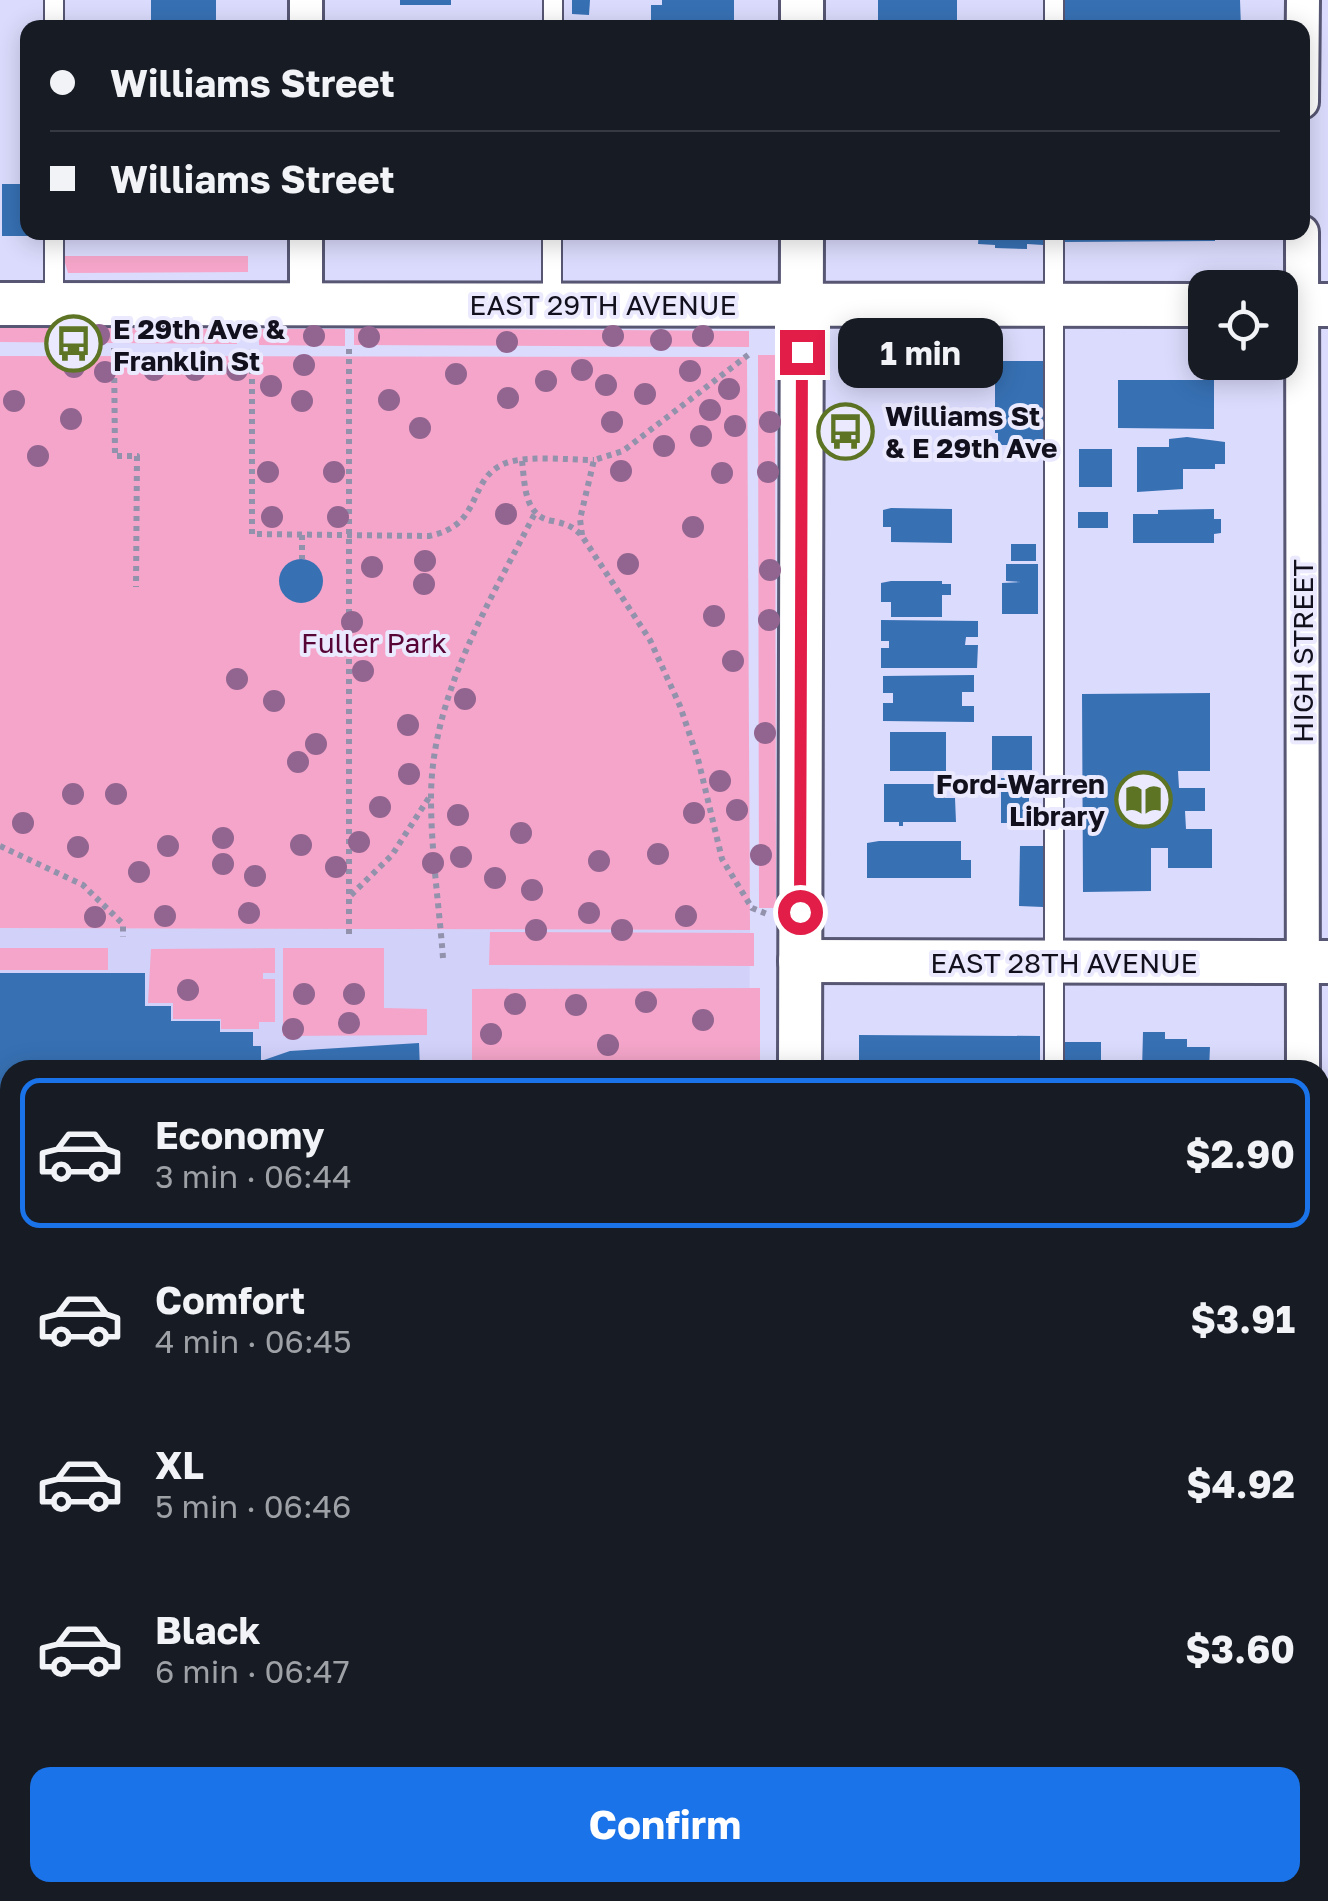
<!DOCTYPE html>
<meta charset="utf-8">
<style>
body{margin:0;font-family:"Golos Text",sans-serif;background:#242831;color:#f1f3f6;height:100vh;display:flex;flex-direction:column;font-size:38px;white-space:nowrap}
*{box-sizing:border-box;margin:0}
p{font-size:32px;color:#9ea1a6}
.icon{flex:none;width:55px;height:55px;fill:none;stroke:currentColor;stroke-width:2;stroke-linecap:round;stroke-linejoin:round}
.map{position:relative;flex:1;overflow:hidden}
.sheet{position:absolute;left:0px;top:1060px;width:1330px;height:842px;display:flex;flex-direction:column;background:#171b24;border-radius:30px 30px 0 0;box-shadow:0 5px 25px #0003}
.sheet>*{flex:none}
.top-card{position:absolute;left:20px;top:20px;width:1290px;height:220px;border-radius:20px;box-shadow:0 5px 25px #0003;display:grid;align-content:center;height:220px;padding:0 30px;background:#171b24}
.fabs{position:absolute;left:1188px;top:270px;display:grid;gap:20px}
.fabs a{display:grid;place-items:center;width:110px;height:110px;border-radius:20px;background:#171b24;box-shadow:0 5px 25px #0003;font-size:50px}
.end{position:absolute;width:45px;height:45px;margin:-22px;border:12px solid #e11d48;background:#fff;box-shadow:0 0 0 5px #fff}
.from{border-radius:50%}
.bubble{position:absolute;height:70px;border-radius:20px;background:#171b24;box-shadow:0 5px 25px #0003;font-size:32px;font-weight:700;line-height:70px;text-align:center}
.top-card b{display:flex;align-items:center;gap:35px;height:95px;font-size:38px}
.top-card b+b{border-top:2px solid #363941}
.top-card i{width:25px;height:25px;background:#f1f3f6}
ul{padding:18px 0 0;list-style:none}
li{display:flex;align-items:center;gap:30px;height:150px;margin:0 20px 15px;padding:0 10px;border:5px solid transparent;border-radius:20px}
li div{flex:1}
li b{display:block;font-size:38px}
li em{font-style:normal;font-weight:700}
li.current{border-color:#1a73e8}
li>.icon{width:90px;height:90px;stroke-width:1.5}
.button{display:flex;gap:20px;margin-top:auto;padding:20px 30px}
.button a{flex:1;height:115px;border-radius:20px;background:#1a73e8;color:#fff;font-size:40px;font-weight:700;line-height:115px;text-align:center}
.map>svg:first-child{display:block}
.built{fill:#d2d1fa}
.green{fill:#f4a5c9}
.building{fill:#3771b4}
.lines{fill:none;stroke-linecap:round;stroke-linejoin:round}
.service-casing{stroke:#575673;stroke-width:22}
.minor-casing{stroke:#575673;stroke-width:38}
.tertiary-casing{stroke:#575673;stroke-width:48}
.path{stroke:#9392ac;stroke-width:6;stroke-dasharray:5 5;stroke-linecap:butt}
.service{stroke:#fff;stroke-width:18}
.minor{stroke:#fff;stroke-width:32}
.tertiary{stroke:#fff;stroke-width:42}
.tree{fill:#926590}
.route{stroke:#e11d48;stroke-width:12}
.labels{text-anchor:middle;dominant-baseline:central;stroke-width:8;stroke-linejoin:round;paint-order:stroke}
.street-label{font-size:28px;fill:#11101c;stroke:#eae9fe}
.poi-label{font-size:28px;font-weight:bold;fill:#11101c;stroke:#eae9fe;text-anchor:start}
.park-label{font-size:28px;fill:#570436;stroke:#eae9fe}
</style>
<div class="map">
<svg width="1328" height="1901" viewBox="0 0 1328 1901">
<rect width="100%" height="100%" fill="#dbdbfd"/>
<path class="built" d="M0,928L750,930L749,1070H10V1892H747V1901H0Z"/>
<g class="green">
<path d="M63,256H248V272L68,273Z"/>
<path d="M0,327L237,329V344L0,342Z"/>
<path d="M354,328L749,331V347L354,345Z"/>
<path d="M259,329H345V346L259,345Z"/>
<path d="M758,355H775L776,908H759Z"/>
<path d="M0,356L747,357L750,930L0,928Z"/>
<path d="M490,932L754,933V966L489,965Z"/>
<rect x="0" y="948" width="108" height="22"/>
<path d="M275,948V973H263V979H275V1022H259V1029H221V1019H173V1003H148L151,949Z"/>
<path d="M283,948H384V1008L427,1009V1035L283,1036Z"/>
<path d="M760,988V1070H472V989Z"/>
<path d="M0,1551H10V1892H195V1901H0Z"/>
</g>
<g class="building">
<rect x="151" y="0" width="65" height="27"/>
<rect x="400" y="0" width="51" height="5"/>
<path d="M572,0H590L589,15L572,14Z"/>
<path d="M662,0H734V28H651V5H662Z"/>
<rect x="878" y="0" width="79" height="28"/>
<path d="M1061,0H1240L1241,28H1062Z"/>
<path d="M2,184H28V232H33V236H2Z"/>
<rect x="146" y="232" width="68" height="8"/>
<path d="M979,232H1043V245L1027,244V249L995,248V245L978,244Z"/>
<path d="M1063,232H1215V241L1063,242Z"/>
<path d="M995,361H1048V427H1044V451H1033V445H998V433H995Z"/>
<path d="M1118,380H1214V429L1118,428Z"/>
<path d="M1187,437L1225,442V464H1215V469H1183V489L1137,492V447H1169V439Z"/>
<rect x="1079" y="449" width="33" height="38"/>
<path d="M891,508L952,509V543L891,542V527H883V510Z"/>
<path d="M1214,509V519H1221V533L1214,534V543H1133V514H1158V510Z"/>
<rect x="1078" y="512" width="30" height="16"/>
<rect x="1011" y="544" width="25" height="17"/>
<circle cx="301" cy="581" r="22"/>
<path d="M1006,564H1038V614H1002V583L1021,582L1006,581Z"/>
<path d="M891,581H942V584H951V595H942V617H891V602H881V583Z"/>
<path d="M881,620L978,621V637H966L965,645H978L977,668H881V648H889V641H881Z"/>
<path d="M974,675V692H962V706H974V722L883,721V703H893V693H883V676Z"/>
<path d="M1210,693V771H1178L1179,788H1205V811H1185L1186,829H1212V868H1168V848H1151V891L1083,892L1082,694Z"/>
<rect x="890" y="732" width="56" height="39"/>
<rect x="992" y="736" width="40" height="34"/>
<rect x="1001" y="778" width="28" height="45"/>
<path d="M884,784H945V798H955L956,822H903V826H899V822H884Z"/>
<path d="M879,841H961V860H971V878H867V843Z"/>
<path d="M1020,846H1044L1043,907L1019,906Z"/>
<path d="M0,973H145V1006H171V1021H220V1032H253V1046H261V1061L290,1051L419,1043L420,1070H10V1377H0Z"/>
<path d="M1143,1032H1165V1039H1187V1047H1210L1209,1070H1142Z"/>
<path d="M859,1035L1040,1036V1070H859Z"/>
<rect x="1065" y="1042" width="36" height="28"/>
</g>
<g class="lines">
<defs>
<g id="service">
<path d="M54,0V28"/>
<path d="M1054,0V28"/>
<path d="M553,28V0"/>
<path d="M54,232V304"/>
<path d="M1054,232V1070"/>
<path d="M552,304V232"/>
<path d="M1055,1892V1901"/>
</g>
<g id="minor">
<path d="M306,0V28"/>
<path d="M1302,102L1303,0"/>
<path d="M306,232V304"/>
<path d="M1302,232L1303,1070"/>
<path d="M1320,1618H1328"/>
<path d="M1304,1892V1901"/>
</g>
<g id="tertiary">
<path d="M802,28V0"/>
<path d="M0,304L1205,305"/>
<path d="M1280,305H1328"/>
<path d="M800,961L1328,962"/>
<path d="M800,1070L802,232"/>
<path d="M802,1892V1901"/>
</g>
</defs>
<use href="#service" class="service-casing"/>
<use href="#minor" class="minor-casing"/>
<use href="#tertiary" class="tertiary-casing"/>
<g class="path">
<path d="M114,348L115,456H137L136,587"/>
<path d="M252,349V534L429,536C485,525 466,478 506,463C528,455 570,460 594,460"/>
<path d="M349,349V938"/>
<path d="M522,461C525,485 524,517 553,521C566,524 573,526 582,536L650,640L680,706L698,759L722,859L752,908L767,914"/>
<path d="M302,535V559"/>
<path d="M582,535L580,519L594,460L623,451L752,352"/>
<path d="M0,846L83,885L123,924V937"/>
<path d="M351,895L392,855L430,796"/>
<path d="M443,958C439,905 431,851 431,798C431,695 490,602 535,513"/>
<path d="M0,1387H10"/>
</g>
<use href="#service" class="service"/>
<use href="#minor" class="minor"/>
<use href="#tertiary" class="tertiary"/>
</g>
<g class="tree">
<circle cx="99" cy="335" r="11"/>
<circle cx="314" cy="336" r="11"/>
<circle cx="613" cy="336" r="11"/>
<circle cx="703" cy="336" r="11"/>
<circle cx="369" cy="337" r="11"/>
<circle cx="661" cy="340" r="11"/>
<circle cx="507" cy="342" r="11"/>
<circle cx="304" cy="365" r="11"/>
<circle cx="74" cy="367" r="11"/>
<circle cx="154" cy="370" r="11"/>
<circle cx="195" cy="370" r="11"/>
<circle cx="237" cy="370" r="11"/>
<circle cx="582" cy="370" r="11"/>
<circle cx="690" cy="371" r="11"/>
<circle cx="105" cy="372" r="11"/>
<circle cx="456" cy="374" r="11"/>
<circle cx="546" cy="381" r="11"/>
<circle cx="606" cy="385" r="11"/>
<circle cx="271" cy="386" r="11"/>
<circle cx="729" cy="389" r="11"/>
<circle cx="645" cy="394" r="11"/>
<circle cx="508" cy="398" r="11"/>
<circle cx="389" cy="400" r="11"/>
<circle cx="14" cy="401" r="11"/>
<circle cx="302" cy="401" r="11"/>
<circle cx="710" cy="410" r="11"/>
<circle cx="71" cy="419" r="11"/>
<circle cx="612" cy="422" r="11"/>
<circle cx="770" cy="422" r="11"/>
<circle cx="735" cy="426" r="11"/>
<circle cx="420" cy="428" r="11"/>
<circle cx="701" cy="436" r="11"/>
<circle cx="664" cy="446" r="11"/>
<circle cx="38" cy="456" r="11"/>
<circle cx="621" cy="471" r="11"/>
<circle cx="268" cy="472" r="11"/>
<circle cx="334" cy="472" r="11"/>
<circle cx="768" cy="472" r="11"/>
<circle cx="722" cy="473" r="11"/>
<circle cx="506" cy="514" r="11"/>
<circle cx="272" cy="517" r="11"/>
<circle cx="338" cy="517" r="11"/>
<circle cx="693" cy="527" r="11"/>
<circle cx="425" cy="561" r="11"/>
<circle cx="628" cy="564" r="11"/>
<circle cx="372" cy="567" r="11"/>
<circle cx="770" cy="570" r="11"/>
<circle cx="424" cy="584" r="11"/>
<circle cx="714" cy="616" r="11"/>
<circle cx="769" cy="620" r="11"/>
<circle cx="352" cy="622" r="11"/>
<circle cx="733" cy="661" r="11"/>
<circle cx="363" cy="671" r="11"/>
<circle cx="237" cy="679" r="11"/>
<circle cx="465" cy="699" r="11"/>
<circle cx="274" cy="701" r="11"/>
<circle cx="408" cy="725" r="11"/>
<circle cx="765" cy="733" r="11"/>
<circle cx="316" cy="744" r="11"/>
<circle cx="298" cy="762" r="11"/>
<circle cx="409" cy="774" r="11"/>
<circle cx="720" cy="781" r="11"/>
<circle cx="73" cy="794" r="11"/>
<circle cx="116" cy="794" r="11"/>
<circle cx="380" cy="807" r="11"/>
<circle cx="737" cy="810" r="11"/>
<circle cx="694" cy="813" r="11"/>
<circle cx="458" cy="815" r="11"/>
<circle cx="23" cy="823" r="11"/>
<circle cx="521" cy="833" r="11"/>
<circle cx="223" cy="838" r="11"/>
<circle cx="359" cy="842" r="11"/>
<circle cx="301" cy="845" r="11"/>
<circle cx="168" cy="846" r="11"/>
<circle cx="78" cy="847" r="11"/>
<circle cx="658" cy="854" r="11"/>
<circle cx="761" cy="855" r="11"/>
<circle cx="461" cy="857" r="11"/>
<circle cx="599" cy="861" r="11"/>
<circle cx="433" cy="863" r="11"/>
<circle cx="223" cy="864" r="11"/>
<circle cx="336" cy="867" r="11"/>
<circle cx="139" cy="872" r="11"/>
<circle cx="255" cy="876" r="11"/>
<circle cx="495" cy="878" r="11"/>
<circle cx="532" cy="890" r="11"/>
<circle cx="249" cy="913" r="11"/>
<circle cx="589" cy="913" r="11"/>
<circle cx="165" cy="916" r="11"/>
<circle cx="686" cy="916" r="11"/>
<circle cx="95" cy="917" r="11"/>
<circle cx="536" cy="930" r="11"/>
<circle cx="622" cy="930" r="11"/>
<circle cx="188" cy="990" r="11"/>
<circle cx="304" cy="994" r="11"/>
<circle cx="354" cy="994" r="11"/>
<circle cx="646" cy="1002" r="11"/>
<circle cx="515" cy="1004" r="11"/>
<circle cx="576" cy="1005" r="11"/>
<circle cx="703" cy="1020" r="11"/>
<circle cx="349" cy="1023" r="11"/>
<circle cx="293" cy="1029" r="11"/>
<circle cx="491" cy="1034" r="11"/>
<circle cx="608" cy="1045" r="11"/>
</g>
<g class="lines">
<path class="route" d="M800,912L802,352"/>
</g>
<defs>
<symbol id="bus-ring" viewBox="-11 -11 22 22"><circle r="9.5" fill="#eae9fe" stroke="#5d7425" stroke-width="1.5"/><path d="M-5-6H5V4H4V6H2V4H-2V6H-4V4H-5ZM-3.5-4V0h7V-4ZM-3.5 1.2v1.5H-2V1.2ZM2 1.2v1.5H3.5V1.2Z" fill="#5d7425"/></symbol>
<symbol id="library-ring" viewBox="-11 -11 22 22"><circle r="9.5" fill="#eae9fe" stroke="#5d7425" stroke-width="1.5"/><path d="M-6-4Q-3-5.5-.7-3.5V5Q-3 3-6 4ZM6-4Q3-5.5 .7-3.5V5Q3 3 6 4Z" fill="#5d7425"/></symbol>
</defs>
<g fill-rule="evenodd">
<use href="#bus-ring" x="42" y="312" width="63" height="63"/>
<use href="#bus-ring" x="814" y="400" width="63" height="63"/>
<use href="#library-ring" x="1112" y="768" width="63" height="63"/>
</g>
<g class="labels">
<g class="street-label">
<text x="603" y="304">EAST 29TH AVENUE</text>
<text transform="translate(1302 651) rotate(-90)">HIGH STREET</text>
<text x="1064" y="962">EAST 28TH AVENUE</text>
</g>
<g class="poi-label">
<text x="113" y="328">E 29th Ave &amp;<tspan x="113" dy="32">Franklin St</tspan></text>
<text x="885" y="415">Williams St<tspan x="885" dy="32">&amp; E 29th Ave</tspan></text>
<text x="1105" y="783" text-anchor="end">Ford-Warren<tspan x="1105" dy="32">Library</tspan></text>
</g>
<g class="park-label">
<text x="374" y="642">Fuller Park</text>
</g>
</g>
</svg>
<div class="fabs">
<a><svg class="icon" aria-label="locate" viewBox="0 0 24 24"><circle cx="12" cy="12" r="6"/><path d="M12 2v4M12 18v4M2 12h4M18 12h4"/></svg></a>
</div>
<i class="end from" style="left:800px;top:912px"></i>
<i class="end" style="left:802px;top:352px"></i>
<div class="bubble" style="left:838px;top:318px;width:165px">1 min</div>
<div class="top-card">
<b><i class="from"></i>Williams Street</b>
<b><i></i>Williams Street</b>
</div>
<section class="sheet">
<ul>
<li class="current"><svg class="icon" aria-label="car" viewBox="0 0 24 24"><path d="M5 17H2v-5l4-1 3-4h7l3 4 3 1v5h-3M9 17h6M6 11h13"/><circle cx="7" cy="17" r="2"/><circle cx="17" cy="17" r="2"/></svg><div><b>Economy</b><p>3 min · 06:44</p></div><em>$2.90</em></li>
<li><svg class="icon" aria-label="car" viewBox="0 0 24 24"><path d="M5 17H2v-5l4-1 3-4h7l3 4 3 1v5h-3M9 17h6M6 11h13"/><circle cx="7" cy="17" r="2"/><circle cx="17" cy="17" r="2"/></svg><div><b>Comfort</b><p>4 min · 06:45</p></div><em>$3.91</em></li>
<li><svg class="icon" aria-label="car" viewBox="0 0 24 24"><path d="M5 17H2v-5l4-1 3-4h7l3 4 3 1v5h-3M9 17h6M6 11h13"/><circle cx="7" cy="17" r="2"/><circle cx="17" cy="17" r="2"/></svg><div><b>XL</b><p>5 min · 06:46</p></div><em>$4.92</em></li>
<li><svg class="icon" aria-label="car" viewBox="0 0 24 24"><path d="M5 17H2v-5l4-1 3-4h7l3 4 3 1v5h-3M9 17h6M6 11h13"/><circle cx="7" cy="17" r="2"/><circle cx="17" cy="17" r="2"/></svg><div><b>Black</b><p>6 min · 06:47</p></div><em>$3.60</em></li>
</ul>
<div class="button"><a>Confirm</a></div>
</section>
</div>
